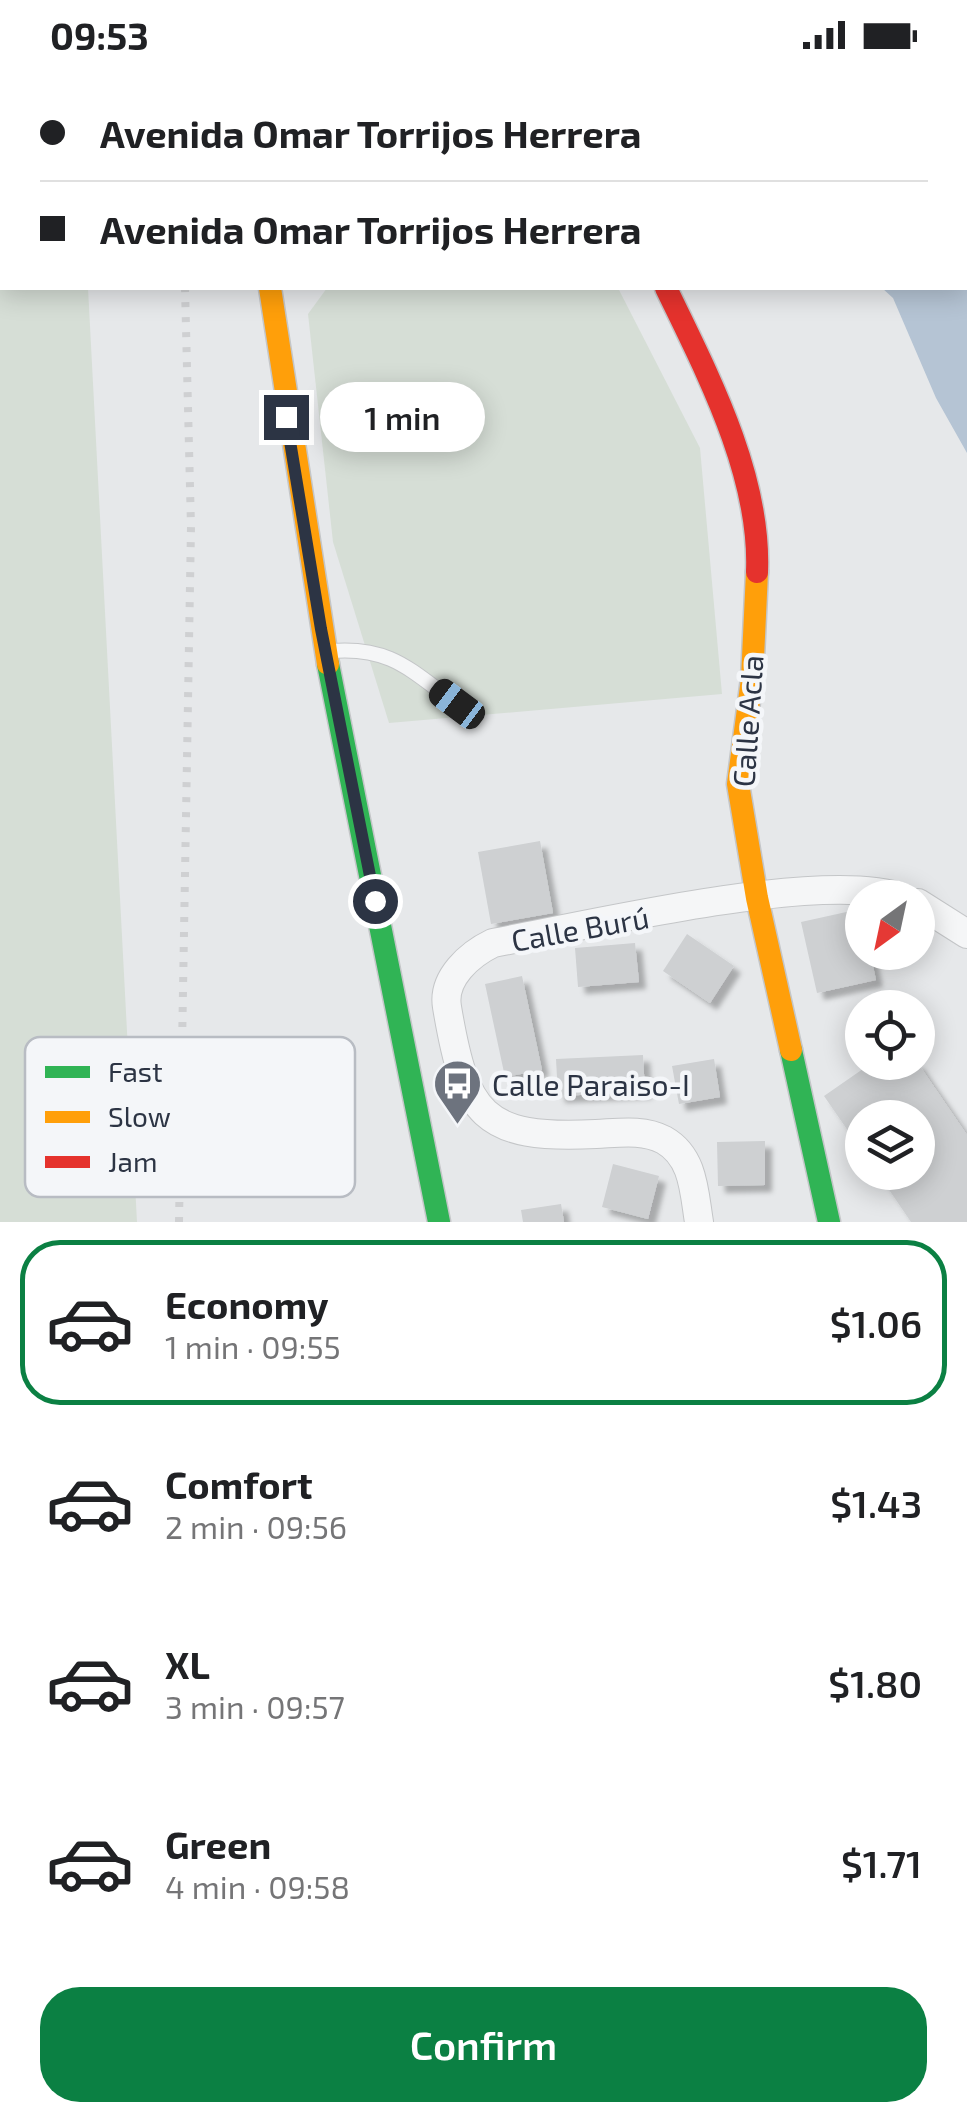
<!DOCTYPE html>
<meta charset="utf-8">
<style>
body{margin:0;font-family:"Exo 2",sans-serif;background:#f2f2f2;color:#202124;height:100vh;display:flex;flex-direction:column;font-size:38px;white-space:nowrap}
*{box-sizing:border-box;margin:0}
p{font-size:32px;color:#757577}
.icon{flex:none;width:55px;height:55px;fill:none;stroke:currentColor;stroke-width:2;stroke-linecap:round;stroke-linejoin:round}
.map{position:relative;height:1152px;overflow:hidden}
.side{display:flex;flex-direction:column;background:#fff;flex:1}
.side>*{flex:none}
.guide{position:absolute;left:0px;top:0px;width:968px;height:220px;box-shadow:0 5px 25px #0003;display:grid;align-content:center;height:220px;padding:0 40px;background:#fff}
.needle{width:65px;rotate:213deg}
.controls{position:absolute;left:845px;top:810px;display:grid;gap:20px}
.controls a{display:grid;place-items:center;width:90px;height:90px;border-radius:50%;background:#fff;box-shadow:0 5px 25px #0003;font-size:50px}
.end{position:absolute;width:45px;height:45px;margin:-22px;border:12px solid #2c3444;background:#fff;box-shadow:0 0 0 5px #fff}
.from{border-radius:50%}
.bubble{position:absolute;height:70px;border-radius:35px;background:#fff;box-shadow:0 5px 25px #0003;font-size:32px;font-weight:600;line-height:70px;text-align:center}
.car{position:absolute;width:30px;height:60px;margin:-30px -15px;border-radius:12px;box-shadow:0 0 8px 2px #0007;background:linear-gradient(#222 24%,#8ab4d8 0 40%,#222 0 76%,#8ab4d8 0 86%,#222 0)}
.guide b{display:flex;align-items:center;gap:35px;height:95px;font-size:38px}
.guide b+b{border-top:2px solid #e0e0e0}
.guide i{width:25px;height:25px;background:#202124}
ul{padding:18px 0 0;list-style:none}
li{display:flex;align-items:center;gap:30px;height:165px;margin:0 20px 15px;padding:0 20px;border:5px solid transparent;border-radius:40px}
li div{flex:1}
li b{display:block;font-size:38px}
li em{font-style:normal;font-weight:600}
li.active{border-color:#0b8043}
li>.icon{width:90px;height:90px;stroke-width:1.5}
.cta{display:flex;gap:20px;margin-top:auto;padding:20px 40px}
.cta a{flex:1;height:115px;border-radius:40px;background:#0b8043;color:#fff;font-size:40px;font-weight:600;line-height:115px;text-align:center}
.status{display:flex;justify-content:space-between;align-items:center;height:70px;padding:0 50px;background:#fff;direction:ltr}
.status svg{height:28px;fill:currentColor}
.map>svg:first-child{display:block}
.green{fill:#d6ded6}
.water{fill:#b5c4d4}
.building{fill:#ced0d2;filter:url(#shadow)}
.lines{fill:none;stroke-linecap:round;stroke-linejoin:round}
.lane-casing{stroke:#c4c6c8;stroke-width:16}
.street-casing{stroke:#c4c6c8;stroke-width:30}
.fast-casing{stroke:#c4c6c8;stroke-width:25}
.slow-casing{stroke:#c4c6c8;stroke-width:25}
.jam-casing{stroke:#c4c6c8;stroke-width:25}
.lane{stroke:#f5f6f7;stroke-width:14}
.street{stroke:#f5f6f7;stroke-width:28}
.fast{stroke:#30b455;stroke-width:22}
.slow{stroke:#ff9f0a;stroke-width:22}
.jam{stroke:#e5322d;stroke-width:22}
.rail{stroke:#cfd0d2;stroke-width:8;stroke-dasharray:5 10;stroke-linecap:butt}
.route{stroke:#2c3444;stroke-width:12}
.labels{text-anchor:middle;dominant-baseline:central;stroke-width:9;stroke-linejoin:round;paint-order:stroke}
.street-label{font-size:30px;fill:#2c3444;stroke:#f4f6f9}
.poi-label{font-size:30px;fill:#2c3444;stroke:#f4f6f9;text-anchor:start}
.key{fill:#f4f6f9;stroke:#b8bcc3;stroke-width:2.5}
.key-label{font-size:28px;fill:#2c3444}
</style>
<div class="status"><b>09:53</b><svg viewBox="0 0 49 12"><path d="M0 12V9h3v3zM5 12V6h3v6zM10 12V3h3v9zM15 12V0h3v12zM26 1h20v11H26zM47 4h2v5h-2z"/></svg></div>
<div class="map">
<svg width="967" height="1152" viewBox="0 0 967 1152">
<defs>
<filter id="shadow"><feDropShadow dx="7" dy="7" stdDeviation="2.5" flood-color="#0004"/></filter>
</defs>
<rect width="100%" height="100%" fill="#e6e8ea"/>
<g class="green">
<path d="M0,0H77L2,2V218H88L137,1152H0Z"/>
<path d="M327,218H618L700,378L722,624L389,653L333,472L308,244Z"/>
</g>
<path class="water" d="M789,0H967V383L936,328L893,228L882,218H965V2Z"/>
<g class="building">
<path d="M540,771L553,843L491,854L478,782Z"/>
<path d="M860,839L862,882H870L876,910L817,923L801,852Z"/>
<path d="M687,864L734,896L710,933L663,901Z"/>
<path d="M635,873L639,912L578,917L575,878Z"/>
<path d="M522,906L542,1000L505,1007L485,914Z"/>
<path d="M643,985L645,1022L558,1026L556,989Z"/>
<path d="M714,989L720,1027L679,1034L672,996Z"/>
<path d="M873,992H917L967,1065V1152H911L877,1102H918V1048H862V1081L824,1026Z"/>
<path d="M765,1071V1115L718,1116L717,1072Z"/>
<path d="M613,1094L659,1106L648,1149L602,1137Z"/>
<path d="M561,1134L564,1152H523L521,1140Z"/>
</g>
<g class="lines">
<defs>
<path id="lane" d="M331,581C391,576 411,601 457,634"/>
<g id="street">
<path d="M560,0L561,2"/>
<path d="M918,833L967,864"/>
<path d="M699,1152C694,1122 694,1087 664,1070C643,1059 619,1063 596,1064C482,1070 465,1044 447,937C442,908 470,884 493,873C585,856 823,799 903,828"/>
</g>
<g id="fast">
<path d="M328,594L439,1152"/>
<path d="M791,980L829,1152"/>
</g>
<g id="slow">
<path d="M270,218L328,594"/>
<path d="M757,502L752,609L738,714L757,828L791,980"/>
</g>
<g id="jam">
<path d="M254,0V2"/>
<path d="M666,218C707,303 761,405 757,502"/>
</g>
</defs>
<use href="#lane" class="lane-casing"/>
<use href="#street" class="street-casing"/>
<use href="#fast" class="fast-casing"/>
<use href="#slow" class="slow-casing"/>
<use href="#jam" class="jam-casing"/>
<use href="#lane" class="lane"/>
<use href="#street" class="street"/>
<use href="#fast" class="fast"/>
<use href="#slow" class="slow"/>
<use href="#jam" class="jam"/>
<g class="rail">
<path d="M179,0V2"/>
<path d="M179,1152L191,457L185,218"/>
</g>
</g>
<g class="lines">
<path class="route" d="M286,347L321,559L375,831"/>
</g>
<defs>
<symbol id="bus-pin" viewBox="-11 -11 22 30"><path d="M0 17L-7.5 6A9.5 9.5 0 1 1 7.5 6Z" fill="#6d737e" stroke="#f4f6f9"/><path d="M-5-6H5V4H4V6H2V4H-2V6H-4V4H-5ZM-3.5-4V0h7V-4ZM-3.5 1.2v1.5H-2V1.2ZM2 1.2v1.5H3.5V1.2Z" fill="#fff"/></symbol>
</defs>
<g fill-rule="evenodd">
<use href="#bus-pin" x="430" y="986" width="55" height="75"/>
</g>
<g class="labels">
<g class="street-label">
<text transform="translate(747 651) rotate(-86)">Calle Acla</text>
<text transform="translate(580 858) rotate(-10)">Calle Burú</text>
</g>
<g class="poi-label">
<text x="492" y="1014">Calle Paraiso-I</text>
</g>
</g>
<rect x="25" y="967" width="330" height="160" rx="15" class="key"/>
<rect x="45" y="996" width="45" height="12" fill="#30b455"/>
<rect x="45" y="1041" width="45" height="12" fill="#ff9f0a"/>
<rect x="45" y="1086" width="45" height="12" fill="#e5322d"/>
<g class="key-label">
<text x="108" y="1012">Fast</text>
<text x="108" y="1057">Slow</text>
<text x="108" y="1102">Jam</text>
</g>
</svg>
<div class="controls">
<a><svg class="needle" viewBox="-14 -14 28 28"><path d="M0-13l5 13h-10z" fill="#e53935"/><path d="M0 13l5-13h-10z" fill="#757577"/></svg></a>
<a><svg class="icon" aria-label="locate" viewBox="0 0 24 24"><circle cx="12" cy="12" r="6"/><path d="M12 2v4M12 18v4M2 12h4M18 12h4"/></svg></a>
<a><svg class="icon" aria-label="layers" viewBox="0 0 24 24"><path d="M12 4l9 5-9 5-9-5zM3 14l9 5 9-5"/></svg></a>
</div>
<i class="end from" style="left:375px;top:831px"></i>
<i class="end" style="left:286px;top:347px"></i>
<div class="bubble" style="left:320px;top:312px;width:165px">1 min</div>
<i class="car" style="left:457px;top:634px;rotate:307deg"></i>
<div class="guide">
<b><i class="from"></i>Avenida Omar Torrijos Herrera</b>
<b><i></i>Avenida Omar Torrijos Herrera</b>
</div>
</div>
<section class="side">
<ul>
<li class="active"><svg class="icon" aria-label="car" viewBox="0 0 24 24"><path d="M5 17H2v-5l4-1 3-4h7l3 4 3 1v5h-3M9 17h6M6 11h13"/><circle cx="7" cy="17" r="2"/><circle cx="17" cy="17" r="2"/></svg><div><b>Economy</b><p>1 min · 09:55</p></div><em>$1.06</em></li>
<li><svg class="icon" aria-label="car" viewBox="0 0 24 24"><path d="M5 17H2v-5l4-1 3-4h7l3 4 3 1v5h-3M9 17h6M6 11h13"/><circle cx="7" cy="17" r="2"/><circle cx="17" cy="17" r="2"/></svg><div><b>Comfort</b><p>2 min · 09:56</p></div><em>$1.43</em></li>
<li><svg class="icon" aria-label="car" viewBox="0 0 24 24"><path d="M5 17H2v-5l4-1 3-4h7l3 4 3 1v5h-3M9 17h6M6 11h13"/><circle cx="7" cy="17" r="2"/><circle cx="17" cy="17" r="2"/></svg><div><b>XL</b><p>3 min · 09:57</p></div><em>$1.80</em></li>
<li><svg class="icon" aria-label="car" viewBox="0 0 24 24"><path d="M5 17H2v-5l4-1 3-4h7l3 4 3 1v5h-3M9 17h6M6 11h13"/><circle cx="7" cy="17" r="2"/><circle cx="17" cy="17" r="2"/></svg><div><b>Green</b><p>4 min · 09:58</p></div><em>$1.71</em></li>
</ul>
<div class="cta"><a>Confirm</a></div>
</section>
